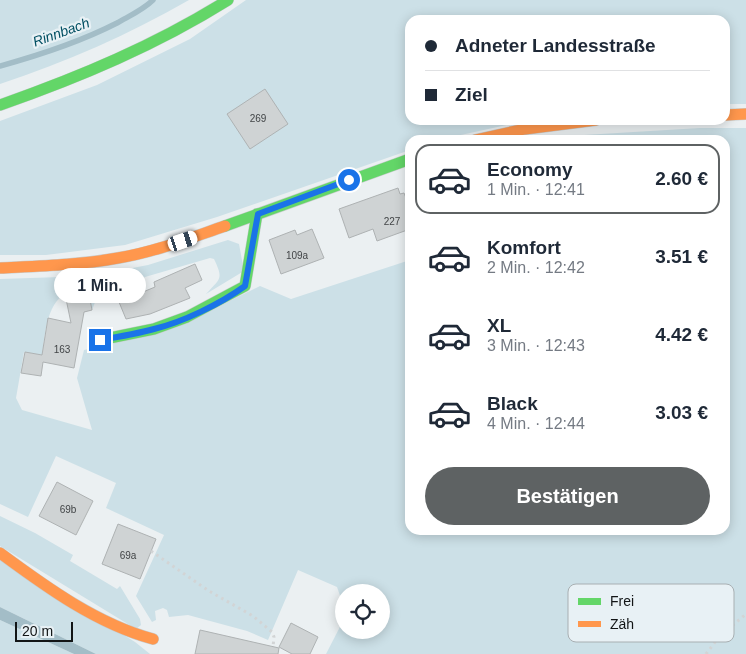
<!DOCTYPE html>
<html lang="de">
<meta charset="utf-8">
<style>
body{margin:0;font-family:Helvetica,sans-serif;background:#f6f6f7;color:#1f2937;height:100vh;display:flex;flex-direction:column;font-size:19px;white-space:nowrap}
*{box-sizing:border-box;margin:0}
p{font-size:16px;color:#747a83}
.icon{flex:none;width:28px;height:28px;fill:none;stroke:currentColor;stroke-width:2;stroke-linecap:round;stroke-linejoin:round}
.map{position:relative;flex:1;overflow:hidden}
.panel{position:absolute;left:405px;top:135px;width:325px;height:400px;display:flex;flex-direction:column;background:#fff;border-radius:15px;box-shadow:0 2px 12px #0003}
.panel>*{flex:none}
.guide{position:absolute;left:405px;top:15px;width:325px;height:110px;border-radius:15px;box-shadow:0 2px 12px #0003;display:grid;align-content:center;height:110px;padding:0 20px;background:#fff}
.controls{position:absolute;left:335px;top:584px;display:grid;gap:10px}
.controls a{display:grid;place-items:center;width:55px;height:55px;border-radius:50%;background:#fff;box-shadow:0 2px 12px #0003;font-size:25px}
.scale{position:absolute;left:15px;bottom:12px;width:58px;box-sizing:border-box;padding-left:5px;border:2px solid #121516;border-top:0;font-size:14px;line-height:18px;white-space:nowrap;color:#121516;-webkit-text-stroke:4px #e8f1f5;paint-order:stroke}
.end{position:absolute;width:22px;height:22px;margin:-11px;border:6px solid #1a73e8;background:#fff;box-shadow:0 0 0 2px #fff}
.from{border-radius:50%}
.bubble{position:absolute;height:35px;border-radius:18px;background:#fff;box-shadow:0 2px 12px #0003;font-size:16px;font-weight:800;line-height:35px;text-align:center}
.car{position:absolute;width:15px;height:30px;margin:-15px -8px;border-radius:6px;box-shadow:0 0 4px 1px #0007;background:linear-gradient(#fff 24%,#345 0 40%,#fff 0 76%,#345 0 86%,#fff 0)}
.guide b{display:flex;align-items:center;gap:18px;height:48px;font-size:19px}
.guide b+b{border-top:1px solid #e0e1e3}
.guide i{width:12px;height:12px;background:#1f2937}
ul{padding:9px 0 0;list-style:none}
li{display:flex;align-items:center;gap:15px;height:70px;margin:0 10px 8px;padding:0 10px;border:2px solid transparent;border-radius:15px}
li div{flex:1}
li b{display:block;font-size:19px}
li em{font-style:normal;font-weight:800}
li.selected{border-color:#5e6263}
li>.icon{width:45px;height:45px;stroke-width:1.5}
.button{display:flex;gap:10px;margin-top:auto;padding:10px 20px}
.button a{flex:1;height:58px;border-radius:30px;background:#5e6263;color:#fff;font-size:20px;font-weight:800;line-height:58px;text-align:center}
.map>svg:first-child{display:block}
.green{fill:#cce0e7}
.water{fill:#a3bdc7}
.lines{fill:none;stroke-linecap:round;stroke-linejoin:round}
.stream{stroke:#a3bdc7;stroke-width:5.5}
.building{fill:#cfd3d4;stroke:#aeb2b3}
.fast-casing{stroke:#c7cbcc;stroke-width:12}
.slow-casing{stroke:#c7cbcc;stroke-width:12}
.path{stroke:#d2d4d5;stroke-width:3;stroke-dasharray:2.5 4;stroke-linecap:butt}
.fast{stroke:#63d668;stroke-width:11}
.slow{stroke:#ff974d;stroke-width:11}
.route{stroke:#1a73e8;stroke-width:6}
.labels{text-anchor:middle;dominant-baseline:central;stroke-width:4.5;stroke-linejoin:round;paint-order:stroke}
.number-label{font-size:10px;fill:#414446}
.water-label{font-size:14px;font-style:italic;fill:#004f62;stroke:#e8f1f5}
.key{fill:#e8f1f5;stroke:#a8afb2;stroke-width:1}
.key-label{font-size:14px;fill:#121516}
</style>
<div class="map">
<svg width="746" height="654" viewBox="0 0 746 654">
<rect width="100%" height="100%" fill="#ebf0f2"/>
<g class="green">
<path d="M0,0H189C128,35 66,62 0,84Z"/>
<path d="M246,0H746V104H725V20H410V120H529L438,140H410V150L217,217L125,245L46,255H0V121L97,85L190,39Z"/>
<path d="M700,128H746V654H326L344,619V630H381V592H344V607L337,587L298,570L268,640L247,631L188,615L169,617L167,610L163,608L155,611L156,620L152,622L136,596L164,535L106,508L116,483L56,456L28,517L0,504V279L91,276L148,265L228,240L239,244L244,271L206,294C220,278 224,280 214,259L210,258L145,277L129,288H105L99,292L92,310L88,289C81,291 71,291 65,294C46,305 45,336 42,355L24,352L16,398L22,410L92,430L77,378L84,350L159,333L211,310L260,286L291,299L410,260V530H725V140H549L584,135Z"/>
<path d="M0,516L35,533L73,555L70,561L117,589L120,586L140,619L141,625L136,629L0,546Z"/>
<path d="M0,557L135,642L150,654H96L0,607Z"/>
<path d="M0,620L74,654H0Z"/>
</g>
<path class="water" d="M0,607L96,654H74L0,620Z"/>
<g class="lines">
<path class="stream" d="M0,66C40,55 80,42 117,23C129,16 143,10 153,0"/>
</g>
<g class="building">
<path d="M265,89L288,124L250,149L227,114Z"/>
<path d="M398,188L400,194L404,193L410,208V229L377,241L373,229L349,238L339,209Z"/>
<path d="M312,229L324,258L281,274L269,240L295,230L297,235Z"/>
<path d="M195,264L202,280L185,288L190,298L150,314L126,319L119,302L155,287L154,282Z"/>
<path d="M88,289L92,310L84,312L74,368L43,362L41,376L21,373L25,352L42,355L48,318L71,323L65,294Z"/>
<path d="M57,482L93,501L76,535L39,516Z"/>
<path d="M118,524L156,539L140,579L102,564Z"/>
<path d="M291,623L318,637L310,654H292L279,647Z"/>
<path d="M200,630L279,648L278,654H195Z"/>
</g>
<g class="lines">
<defs>
<g id="fast">
<path d="M0,105C80,77 156,45 228,0"/>
<path d="M225,226L410,159"/>
<path d="M100,340L154,329L187,317L245,286L257,214"/>
</g>
<g id="slow">
<path d="M725,115L746,114"/>
<path d="M475,140L525,129L596,120"/>
<path d="M0,268C40,266 79,265 118,258C155,252 190,238 225,226"/>
<path d="M0,553C46,587 97,624 153,639"/>
</g>
</defs>
<use href="#fast" class="fast-casing"/>
<use href="#slow" class="slow-casing"/>
<g class="path">
<path d="M151,551L209,591L253,616L272,632L274,637L273,647"/>
<path d="M706,654L719,637L746,614"/>
</g>
<use href="#fast" class="fast"/>
<use href="#slow" class="slow"/>
</g>
<g class="lines">
<path class="route" d="M100,340C118,337 136,334 154,329C183,322 220,304 245,286L258,214L349,180"/>
</g>
<g class="labels">
<g class="number-label">
<text x="258" y="118">269</text>
<text x="392" y="221">227</text>
<text x="297" y="255">109a</text>
<text x="62" y="349">163</text>
<text x="68" y="509">69b</text>
<text x="128" y="555">69a</text>
</g>
<g class="water-label">
<text transform="translate(61 32) rotate(-20)">Rinnbach</text>
</g>
</g>
<rect x="568" y="584" width="166" height="58" rx="8" class="key"/>
<rect x="578" y="598" width="23" height="7" fill="#63d668"/>
<rect x="578" y="621" width="23" height="6" fill="#ff974d"/>
<g class="key-label">
<text x="610" y="606">Frei</text>
<text x="610" y="629">Zäh</text>
</g>
</svg>
<div class="controls">
<a><svg class="icon" aria-label="locate" viewBox="0 0 24 24"><circle cx="12" cy="12" r="6"/><path d="M12 2v4M12 18v4M2 12h4M18 12h4"/></svg></a>
</div>
<div class="scale">20 m</div>
<i class="end from" style="left:349px;top:180px"></i>
<i class="end" style="left:100px;top:340px"></i>
<div class="bubble" style="left:54px;top:268px;width:92px">1 Min.</div>
<i class="car" style="left:183px;top:241px;rotate:72deg"></i>
<div class="guide">
<b><i class="from"></i>Adneter Landesstraße</b>
<b><i></i>Ziel</b>
</div>
<section class="panel">
<ul>
<li class="selected"><svg class="icon" aria-label="car" viewBox="0 0 24 24"><path d="M5 17H2v-5l4-1 3-4h7l3 4 3 1v5h-3M9 17h6M6 11h13"/><circle cx="7" cy="17" r="2"/><circle cx="17" cy="17" r="2"/></svg><div><b>Economy</b><p>1 Min. · 12:41</p></div><em>2.60 €</em></li>
<li><svg class="icon" aria-label="car" viewBox="0 0 24 24"><path d="M5 17H2v-5l4-1 3-4h7l3 4 3 1v5h-3M9 17h6M6 11h13"/><circle cx="7" cy="17" r="2"/><circle cx="17" cy="17" r="2"/></svg><div><b>Komfort</b><p>2 Min. · 12:42</p></div><em>3.51 €</em></li>
<li><svg class="icon" aria-label="car" viewBox="0 0 24 24"><path d="M5 17H2v-5l4-1 3-4h7l3 4 3 1v5h-3M9 17h6M6 11h13"/><circle cx="7" cy="17" r="2"/><circle cx="17" cy="17" r="2"/></svg><div><b>XL</b><p>3 Min. · 12:43</p></div><em>4.42 €</em></li>
<li><svg class="icon" aria-label="car" viewBox="0 0 24 24"><path d="M5 17H2v-5l4-1 3-4h7l3 4 3 1v5h-3M9 17h6M6 11h13"/><circle cx="7" cy="17" r="2"/><circle cx="17" cy="17" r="2"/></svg><div><b>Black</b><p>4 Min. · 12:44</p></div><em>3.03 €</em></li>
</ul>
<div class="button"><a>Bestätigen</a></div>
</section>
</div>
